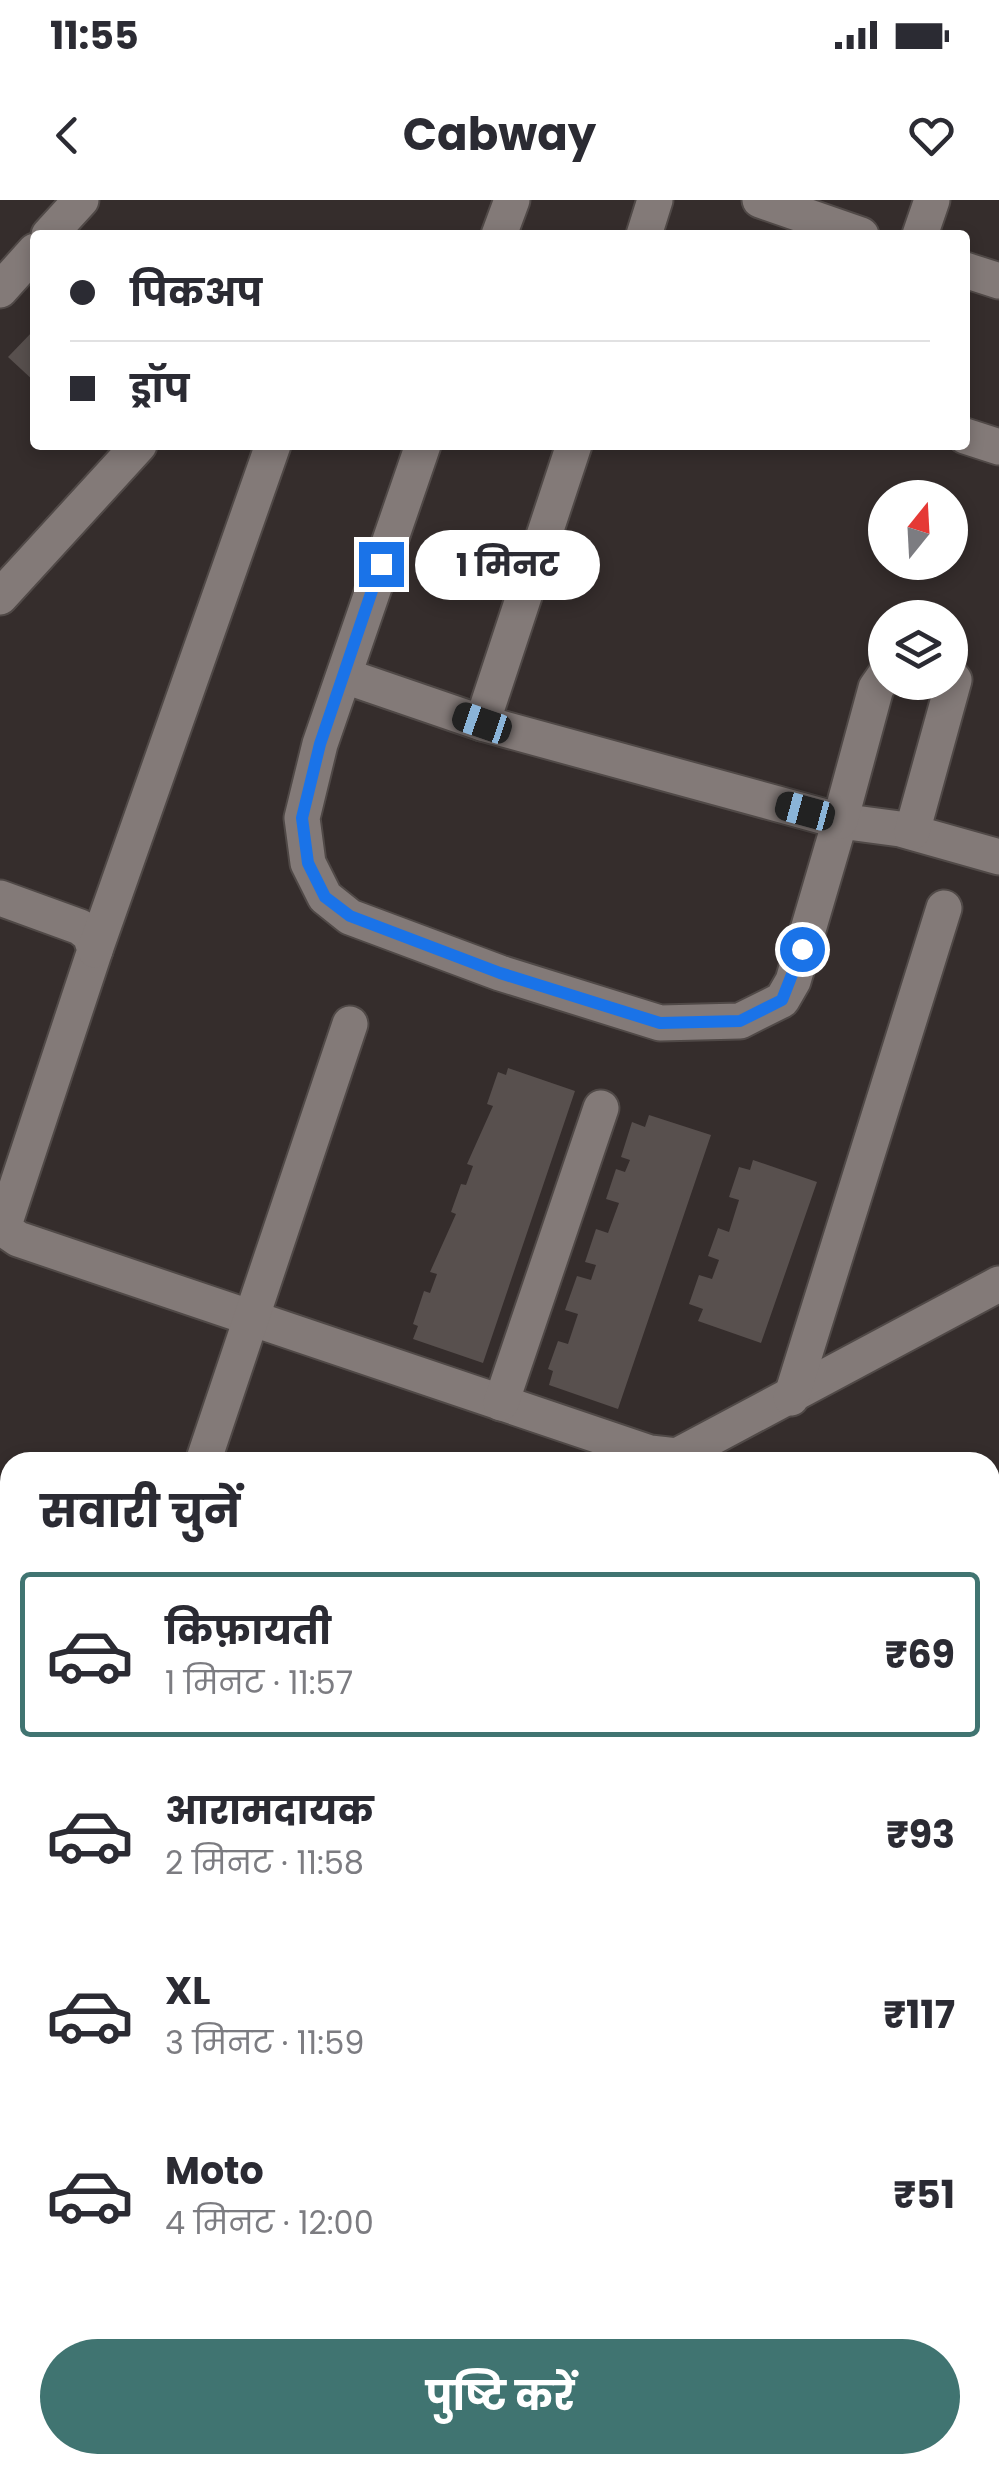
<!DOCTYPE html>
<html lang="hi">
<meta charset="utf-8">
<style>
body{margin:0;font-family:Poppins,"Noto Sans Devanagari",sans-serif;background:#f7f7f7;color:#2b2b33;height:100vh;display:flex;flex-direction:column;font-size:38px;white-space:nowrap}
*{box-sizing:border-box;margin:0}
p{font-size:32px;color:#7c7c81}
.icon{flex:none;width:55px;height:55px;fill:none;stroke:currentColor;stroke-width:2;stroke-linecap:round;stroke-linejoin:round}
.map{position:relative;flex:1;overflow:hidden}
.drawer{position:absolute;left:0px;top:1252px;width:1000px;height:1022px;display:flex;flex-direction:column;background:#fff;border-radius:30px 30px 0 0;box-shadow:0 5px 15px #0003}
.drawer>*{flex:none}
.guide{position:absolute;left:30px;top:30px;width:940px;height:220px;border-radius:10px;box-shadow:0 5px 15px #0003;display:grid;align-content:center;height:220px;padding:0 40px;background:#fff}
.needle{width:65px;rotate:18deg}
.fabs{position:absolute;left:868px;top:280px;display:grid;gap:20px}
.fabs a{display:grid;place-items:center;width:100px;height:100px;border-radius:50%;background:#fff;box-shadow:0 5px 15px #0003;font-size:50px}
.end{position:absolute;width:45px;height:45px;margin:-22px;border:12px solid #1a73e8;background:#fff;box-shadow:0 0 0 5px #fff}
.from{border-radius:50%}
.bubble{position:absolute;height:70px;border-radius:35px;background:#fff;box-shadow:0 5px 15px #0003;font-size:32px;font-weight:700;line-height:70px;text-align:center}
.car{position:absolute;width:30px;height:60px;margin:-30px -15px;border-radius:12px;box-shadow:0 0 8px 2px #0007;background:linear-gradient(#222 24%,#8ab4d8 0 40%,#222 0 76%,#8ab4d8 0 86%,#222 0)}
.guide b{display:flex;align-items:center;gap:35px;height:95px;font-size:38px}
.guide b+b{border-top:2px solid #e1e1e2}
.guide i{width:25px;height:25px;background:#2b2b33}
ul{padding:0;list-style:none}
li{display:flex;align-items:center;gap:30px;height:165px;margin:0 20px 15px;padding:0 20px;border:5px solid transparent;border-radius:10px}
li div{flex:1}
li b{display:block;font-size:38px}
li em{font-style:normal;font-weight:700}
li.on{border-color:#407471}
li>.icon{width:90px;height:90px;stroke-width:1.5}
h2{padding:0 40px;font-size:45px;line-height:120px}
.cta{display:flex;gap:20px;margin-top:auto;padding:20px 40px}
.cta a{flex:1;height:115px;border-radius:60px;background:#407471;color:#fff;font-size:40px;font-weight:700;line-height:115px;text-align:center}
.status{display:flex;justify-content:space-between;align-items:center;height:70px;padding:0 50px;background:#fff;direction:ltr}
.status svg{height:28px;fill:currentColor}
header{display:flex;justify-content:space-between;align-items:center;height:130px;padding:0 40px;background:#fff;font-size:45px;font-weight:700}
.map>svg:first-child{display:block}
.building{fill:#58504e}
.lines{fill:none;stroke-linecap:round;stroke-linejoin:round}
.minor-casing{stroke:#504947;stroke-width:39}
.minor{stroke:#837a78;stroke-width:35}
.route{stroke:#1a73e8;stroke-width:12}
</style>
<div class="status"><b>11:55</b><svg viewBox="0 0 49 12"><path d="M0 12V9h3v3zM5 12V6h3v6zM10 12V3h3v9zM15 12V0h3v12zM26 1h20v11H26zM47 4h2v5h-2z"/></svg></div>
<header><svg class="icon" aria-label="back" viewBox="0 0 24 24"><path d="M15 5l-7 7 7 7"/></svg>Cabway<svg class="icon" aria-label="heart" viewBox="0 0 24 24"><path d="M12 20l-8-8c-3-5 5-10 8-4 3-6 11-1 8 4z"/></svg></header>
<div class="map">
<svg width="999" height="2274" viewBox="0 0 999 2274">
<rect width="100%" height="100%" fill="#352d2c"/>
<g class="building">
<path d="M35,129V182L8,157Z"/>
<path d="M508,868L575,891L483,1163L413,1139L418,1126L413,1124L424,1091L430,1093L437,1074L430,1072L456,1014L451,1012L461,984L466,985L473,966L467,964L493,906L487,904L498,872L506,875Z"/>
<path d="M649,915L711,935L618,1209L549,1185L553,1171L548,1169L558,1141L568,1144L578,1114L565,1110L577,1076L591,1080L596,1065L585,1062L596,1029L608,1033L619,1003L606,999L616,969L625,972L630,960L621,957L632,922L645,927Z"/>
<path d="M753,960L817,982L761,1143L698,1121L703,1109L689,1104L699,1075L712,1079L719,1060L708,1056L718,1028L729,1032L739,1000L729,997L739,967L750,970Z"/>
</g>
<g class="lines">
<defs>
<g id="minor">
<path d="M760,0L861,35"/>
<path d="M49,35L81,0"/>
<path d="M499,35L512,0"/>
<path d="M644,35L655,0"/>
<path d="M920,35L932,0"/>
<path d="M965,70L999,81"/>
<path d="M0,90L35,51"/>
<path d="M965,236L999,247"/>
<path d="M423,245L320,544L302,618L308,663L325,697L350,717L500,773L660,823L740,821L782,800L793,781L840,621L900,629L999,657"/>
<path d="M0,397L139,245"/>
<path d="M345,476L482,523L840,621L876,488L885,475"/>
<path d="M482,523L574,245"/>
<path d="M912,632L954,480L950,475"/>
<path d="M0,698L80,727L90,735L95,750L5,1022L8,1032L18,1039L650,1253L677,1256L999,1084"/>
<path d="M95,750L273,245"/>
<path d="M791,1198L944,708"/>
<path d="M501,1203L601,908"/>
<path d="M203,1262L350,824"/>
<path d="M990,1366L999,1368"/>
<path d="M0,1929L10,1942"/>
<path d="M990,1932L999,1906"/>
<path d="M990,2217L999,2220"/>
<path d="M0,2218L10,2230"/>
<path d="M40,2265L48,2274"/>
<path d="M260,2265L267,2274"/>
</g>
</defs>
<use href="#minor" class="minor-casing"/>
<use href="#minor" class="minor"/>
</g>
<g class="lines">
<path class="route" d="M381,364L320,544L302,618L308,663L325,697L350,716L500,773L660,823L740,821L782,800L802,749"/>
</g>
</svg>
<div class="fabs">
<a><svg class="needle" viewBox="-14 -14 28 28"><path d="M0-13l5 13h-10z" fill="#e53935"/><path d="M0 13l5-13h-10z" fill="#7c7c81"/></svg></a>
<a><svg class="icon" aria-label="layers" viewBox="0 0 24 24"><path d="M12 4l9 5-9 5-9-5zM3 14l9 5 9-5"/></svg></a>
</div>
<i class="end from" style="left:802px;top:749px"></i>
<i class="end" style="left:381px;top:364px"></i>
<div class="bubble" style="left:415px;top:330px;width:185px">1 मिनट</div>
<i class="car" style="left:482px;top:523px;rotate:289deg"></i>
<i class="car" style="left:805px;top:611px;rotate:285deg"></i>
<div class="guide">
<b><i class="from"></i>पिकअप</b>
<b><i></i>ड्रॉप</b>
</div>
<section class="drawer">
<h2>सवारी चुनें</h2>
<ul>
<li class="on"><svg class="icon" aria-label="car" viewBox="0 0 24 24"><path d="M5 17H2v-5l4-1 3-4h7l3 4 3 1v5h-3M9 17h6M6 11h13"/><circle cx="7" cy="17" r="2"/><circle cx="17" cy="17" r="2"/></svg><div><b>किफ़ायती</b><p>1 मिनट · 11:57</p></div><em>₹69</em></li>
<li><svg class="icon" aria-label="car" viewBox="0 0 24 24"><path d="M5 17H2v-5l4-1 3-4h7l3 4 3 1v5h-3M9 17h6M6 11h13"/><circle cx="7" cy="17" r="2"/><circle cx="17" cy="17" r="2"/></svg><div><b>आरामदायक</b><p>2 मिनट · 11:58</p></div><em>₹93</em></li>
<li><svg class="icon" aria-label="car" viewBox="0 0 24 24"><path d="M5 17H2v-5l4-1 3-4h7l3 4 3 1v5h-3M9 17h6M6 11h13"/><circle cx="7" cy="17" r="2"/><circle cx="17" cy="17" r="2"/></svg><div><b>XL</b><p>3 मिनट · 11:59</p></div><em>₹117</em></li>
<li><svg class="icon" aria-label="car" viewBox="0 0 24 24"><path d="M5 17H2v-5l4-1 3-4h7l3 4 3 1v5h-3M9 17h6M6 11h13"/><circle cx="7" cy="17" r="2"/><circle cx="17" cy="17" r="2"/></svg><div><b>Moto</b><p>4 मिनट · 12:00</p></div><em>₹51</em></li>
</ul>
<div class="cta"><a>पुष्टि करें</a></div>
</section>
</div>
